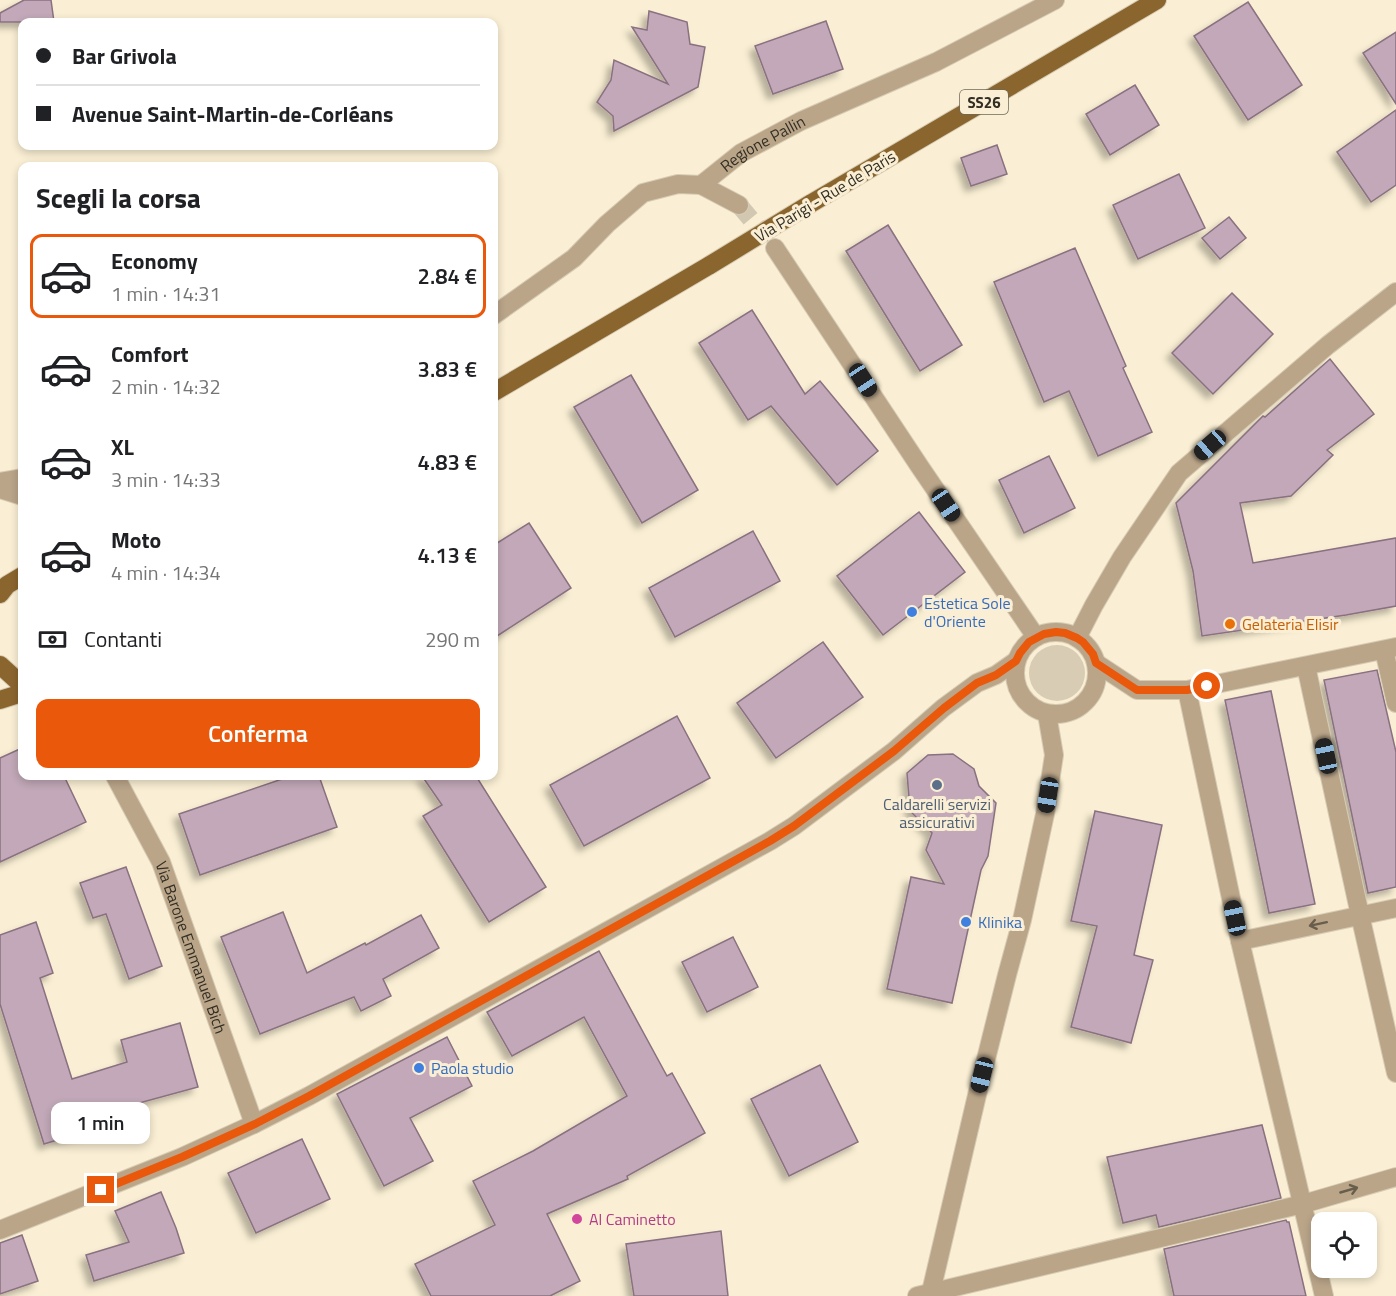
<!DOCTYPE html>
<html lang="it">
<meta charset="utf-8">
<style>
body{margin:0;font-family:"Titillium Web",sans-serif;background:#f6f6f6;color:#202124;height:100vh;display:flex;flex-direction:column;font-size:22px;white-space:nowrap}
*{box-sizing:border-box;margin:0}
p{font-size:20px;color:#757577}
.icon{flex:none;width:33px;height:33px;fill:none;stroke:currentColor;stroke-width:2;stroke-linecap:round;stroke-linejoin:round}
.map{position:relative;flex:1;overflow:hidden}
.drawer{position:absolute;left:18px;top:162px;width:480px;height:618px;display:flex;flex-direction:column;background:#fff;border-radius:12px;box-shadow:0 3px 9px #0003}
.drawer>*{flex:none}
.top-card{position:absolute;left:18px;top:18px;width:480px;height:132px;border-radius:12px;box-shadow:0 3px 9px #0003;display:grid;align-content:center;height:132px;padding:0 18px;background:#fff}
.controls{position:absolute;left:1311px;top:1212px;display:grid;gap:12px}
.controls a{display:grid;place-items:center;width:66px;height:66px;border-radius:12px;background:#fff;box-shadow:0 3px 9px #0003;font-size:30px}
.end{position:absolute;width:27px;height:27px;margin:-14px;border:8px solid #ea580c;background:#fff;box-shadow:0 0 0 3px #fff}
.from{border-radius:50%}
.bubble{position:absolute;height:42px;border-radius:12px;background:#fff;box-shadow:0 3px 9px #0003;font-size:20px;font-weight:600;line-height:42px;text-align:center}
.car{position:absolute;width:18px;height:36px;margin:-18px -9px;border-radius:8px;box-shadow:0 0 4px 2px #0007;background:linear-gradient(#222 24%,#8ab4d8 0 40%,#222 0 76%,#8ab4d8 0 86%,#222 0)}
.top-card b{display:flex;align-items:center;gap:21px;height:57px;font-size:22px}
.top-card b+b{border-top:2px solid #e0e0e0}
.top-card i{width:15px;height:15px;background:#202124}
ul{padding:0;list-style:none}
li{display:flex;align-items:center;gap:18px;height:84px;margin:0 12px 9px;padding:0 6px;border:3px solid transparent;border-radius:12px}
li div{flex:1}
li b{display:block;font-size:22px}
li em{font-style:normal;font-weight:600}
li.active{border-color:#ea580c}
li>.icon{width:54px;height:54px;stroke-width:1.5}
h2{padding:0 18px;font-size:27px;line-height:72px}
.pay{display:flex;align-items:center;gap:15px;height:66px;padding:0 18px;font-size:22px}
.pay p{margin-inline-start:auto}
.action{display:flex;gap:12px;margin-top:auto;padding:12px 18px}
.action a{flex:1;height:69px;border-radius:12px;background:#ea580c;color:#fff;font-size:24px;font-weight:600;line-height:69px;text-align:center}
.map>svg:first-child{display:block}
.green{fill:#d8cdb4}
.building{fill:#c2a8b8;stroke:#897180;stroke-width:1.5;filter:url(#shadow)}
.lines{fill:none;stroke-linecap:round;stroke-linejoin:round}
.minor-tunnel{stroke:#d2c8b1;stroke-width:18;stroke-dasharray:18 9;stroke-linecap:butt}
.minor-casing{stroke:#d6ccb4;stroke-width:20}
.major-casing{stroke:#d6ccb4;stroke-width:20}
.minor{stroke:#baa589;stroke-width:18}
.major{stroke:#8b652e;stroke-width:18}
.major-bridge-casing{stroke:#d6ccb4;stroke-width:20;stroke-linecap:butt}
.major-bridge{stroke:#8b652e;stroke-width:18}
.oneway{stroke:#685e4c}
.route{stroke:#ea580c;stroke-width:8}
.shop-dot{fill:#3f7fe0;stroke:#faefd4;stroke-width:2}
.food-dot{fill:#e8710a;stroke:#faefd4;stroke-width:2}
.service-dot{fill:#5c6f8a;stroke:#faefd4;stroke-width:2}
.hotel-dot{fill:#d1479c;stroke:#faefd4;stroke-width:2}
.labels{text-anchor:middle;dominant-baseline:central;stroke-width:6;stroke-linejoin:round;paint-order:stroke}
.shield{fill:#faefd4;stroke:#6e6858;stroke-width:1.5}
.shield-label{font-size:15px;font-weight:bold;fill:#322e23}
.street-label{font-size:16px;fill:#322e23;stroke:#faefd4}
.shop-label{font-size:16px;fill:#366cbe;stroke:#faefd4;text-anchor:start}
.food-label{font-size:16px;fill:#c56008;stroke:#faefd4;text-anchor:start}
.service-label{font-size:16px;fill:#4e5e75;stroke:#faefd4}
.hotel-label{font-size:16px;fill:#b23c85;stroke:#faefd4;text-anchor:start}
</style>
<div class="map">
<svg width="1396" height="1296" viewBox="0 0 1396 1296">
<defs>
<filter id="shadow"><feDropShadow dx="-5.5" dy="5.5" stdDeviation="3" flood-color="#0004"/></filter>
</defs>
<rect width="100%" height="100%" fill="#faefd4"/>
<circle class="green" cx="1057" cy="673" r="28"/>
<g class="building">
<path d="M24,0H51L54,22H0V13Z"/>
<path d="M1248,2L1302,85L1248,120L1194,36Z"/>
<path d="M649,11L687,22L690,44L705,47L698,87L614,131L613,116L597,102L611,80L614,60L668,84L632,27L647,30Z"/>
<path d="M826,21L843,69L773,94L755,46Z"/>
<path d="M1396,32V104L1363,53Z"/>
<path d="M1135,85L1159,125L1110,155L1086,114Z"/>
<path d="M1396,110V185L1371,202L1337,152Z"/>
<path d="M997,145L1007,174L971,186L961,158Z"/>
<path d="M1179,174L1205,228L1138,259L1113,205Z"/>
<path d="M1229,217L1246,238L1220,259L1202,238Z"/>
<path d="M888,225L962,345L920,371L846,251Z"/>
<path d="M1075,248L1126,366L1123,368L1152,432L1098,456L1069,391L1044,402L994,282Z"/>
<path d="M1232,293L1273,334L1213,394L1172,353Z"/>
<path d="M752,310L805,394L820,381L878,451L837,485L771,406L748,420L699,343Z"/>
<path d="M1330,359L1374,414L1327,450L1333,455L1291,496L1240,503L1253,563L1396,538V606L1346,615L1202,636L1193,571L1176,503L1263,416L1265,417Z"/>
<path d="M631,375L698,490L642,523L574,407Z"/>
<path d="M1049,456L1075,508L1024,533L999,480Z"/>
<path d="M919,512L965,572L883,635L837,576Z"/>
<path d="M529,523L571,588L494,638V545Z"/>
<path d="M753,531L780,581L675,637L649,588Z"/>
<path d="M823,642L863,697L776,758L737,703Z"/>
<path d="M1377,670L1396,752V887L1368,893L1324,680Z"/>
<path d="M1271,691L1315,904L1269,913L1225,700Z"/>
<path d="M677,716L710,778L584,846L550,785Z"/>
<path d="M22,748V776H64L86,822L0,862V758Z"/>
<path d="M953,754L974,769L979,786L996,803L988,856L981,870L952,1003L887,989L911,877L944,884L926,850L932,833L912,813L909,798L907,773L928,755Z"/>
<path d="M291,776H319L337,827L200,875L179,814Z"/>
<path d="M422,776H476L546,887L489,922L423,816L442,805Z"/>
<path d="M1095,811L1162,825L1134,955L1153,960L1131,1043L1071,1027L1097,926L1071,921Z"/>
<path d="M126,867L162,966L129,979L106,914L93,918L80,883Z"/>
<path d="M283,912L307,973L365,943L366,945L421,915L439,948L383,979L391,996L361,1011L354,997L260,1034L221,937Z"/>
<path d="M36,922L53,973L40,978L72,1079L127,1062L121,1040L180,1023L198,1087L106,1112L110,1124L44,1144L0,1004V935Z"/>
<path d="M733,937L758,987L707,1012L682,962Z"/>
<path d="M599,951L667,1076L672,1073L705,1133L627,1176L628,1179L547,1214L580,1281L550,1296H431L415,1264L495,1225L473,1181L533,1151L627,1096L584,1017L512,1056L487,1012Z"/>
<path d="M447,1037L472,1086L410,1118L433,1161L384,1186L337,1094Z"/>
<path d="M820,1065L858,1142L789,1176L751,1099Z"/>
<path d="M1262,1125L1281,1198L1159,1227L1156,1215L1123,1223L1107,1157Z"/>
<path d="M302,1139L330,1199L256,1233L228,1173Z"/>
<path d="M161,1192L176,1228L184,1253L94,1281L86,1255L129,1242L115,1211Z"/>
<path d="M1286,1220L1287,1222H1289L1306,1296H1174L1164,1249Z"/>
<path d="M721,1231L728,1296H634L626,1244Z"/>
<path d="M22,1235L38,1281L0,1294V1243Z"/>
</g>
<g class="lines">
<path class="minor-tunnel" d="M739,205L775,248"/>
<defs>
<g id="minor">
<path d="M701,185L739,205"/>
<path d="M775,248L920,467L1036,637"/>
<path id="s1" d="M494,315L574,258L607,224L643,193L678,184L701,185L741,153L801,121L936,62L1055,0"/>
<path d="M0,482L22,478"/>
<path d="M0,489L22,496"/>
<circle cx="1056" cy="673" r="41"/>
<path d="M1077,638L1094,605L1122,557L1179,473L1328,345L1396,292"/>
<path d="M1384,650L1396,703"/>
<path d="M1096,663L1137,690H1187L1396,647"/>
<path d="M1306,666L1360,915L1396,1073"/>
<path d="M1187,690L1240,941L1324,1296"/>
<path id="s2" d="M115,776L161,862L254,1124"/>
<path d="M1240,941L1396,908"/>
<path d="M0,1230L182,1157L254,1124L309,1096L770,841L794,826L894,751L943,708L977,683L996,675L1016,661"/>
<path d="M917,1296L1303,1204L1396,1177"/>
<path d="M930,1296L977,1095L1007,975L1022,920L1045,814L1054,755L1047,714"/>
</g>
<g id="major">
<path d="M810,204L1157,0"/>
<path d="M494,392L710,265"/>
<path d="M0,594L7,585L22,576"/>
<path d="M0,665L22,685"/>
<path d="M0,700L22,693"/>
</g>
</defs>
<use href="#minor" class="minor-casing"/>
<use href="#major" class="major-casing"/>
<use href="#minor" class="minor"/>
<use href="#major" class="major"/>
<defs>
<path id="major-bridge" d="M710,265L810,204"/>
</defs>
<use href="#major-bridge" class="major-bridge-casing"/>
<use href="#major-bridge" class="major-bridge"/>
</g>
<defs><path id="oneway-shaft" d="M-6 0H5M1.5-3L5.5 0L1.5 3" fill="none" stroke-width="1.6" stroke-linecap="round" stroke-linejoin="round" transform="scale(1.5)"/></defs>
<g class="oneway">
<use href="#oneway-shaft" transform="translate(1318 924) rotate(168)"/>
<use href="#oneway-shaft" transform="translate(1349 1190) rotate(-16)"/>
</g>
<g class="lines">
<path class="route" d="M101,1190L182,1157L255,1124L309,1096L770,841L794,826L894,751L944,708L977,683L996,675L1016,661L1020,653L1029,642L1044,634L1056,632L1065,633L1077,638L1083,642L1093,654L1096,663L1137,690H1187L1207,686"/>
</g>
<g class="shop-dot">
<circle cx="912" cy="612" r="6"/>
<circle cx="966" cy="922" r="6"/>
<circle cx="419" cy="1068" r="6"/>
</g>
<circle class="food-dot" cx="1230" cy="624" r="6"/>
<circle class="service-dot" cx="937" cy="785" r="6"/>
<circle class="hotel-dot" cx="577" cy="1219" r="6"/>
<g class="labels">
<rect class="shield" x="960" y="90" width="48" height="24" rx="4.5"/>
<g class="shield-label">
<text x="984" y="102">SS26</text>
</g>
<g class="street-label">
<text stroke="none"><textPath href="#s1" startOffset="327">Regione Pallin</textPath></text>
<text transform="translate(825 196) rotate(-31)">Via Parigi - Rue de Paris</text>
<text stroke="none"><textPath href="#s2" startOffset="188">Via Barone Emmanuel Bich</textPath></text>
</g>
<g class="shop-label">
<text x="924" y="603">Estetica Sole<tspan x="924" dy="18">d'Oriente</tspan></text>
<text x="978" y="922">Klinika</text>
<text x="431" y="1068">Paola studio</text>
</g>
<g class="food-label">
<text x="1242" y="624">Gelateria Elisir</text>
</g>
<g class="service-label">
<text x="937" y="804">Caldarelli servizi<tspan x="937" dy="18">assicurativi</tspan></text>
</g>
<g class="hotel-label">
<text x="589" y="1219">Al Caminetto</text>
</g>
</g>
</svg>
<div class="controls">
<a><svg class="icon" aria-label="locate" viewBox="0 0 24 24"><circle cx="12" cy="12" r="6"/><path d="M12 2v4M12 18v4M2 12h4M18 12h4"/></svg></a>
</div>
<i class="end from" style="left:1207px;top:686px"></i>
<i class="end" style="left:101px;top:1190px"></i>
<div class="bubble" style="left:51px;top:1102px;width:99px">1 min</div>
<i class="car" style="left:863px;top:380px;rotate:147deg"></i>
<i class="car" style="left:1210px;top:445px;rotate:229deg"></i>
<i class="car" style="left:946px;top:505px;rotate:146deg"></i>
<i class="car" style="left:1326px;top:756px;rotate:348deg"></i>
<i class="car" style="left:1048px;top:795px;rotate:189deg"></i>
<i class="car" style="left:1235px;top:918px;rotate:348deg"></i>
<i class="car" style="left:982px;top:1075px;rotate:194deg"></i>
<div class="top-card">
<b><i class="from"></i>Bar Grivola</b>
<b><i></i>Avenue Saint-Martin-de-Corléans</b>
</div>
<section class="drawer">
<h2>Scegli la corsa</h2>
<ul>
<li class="active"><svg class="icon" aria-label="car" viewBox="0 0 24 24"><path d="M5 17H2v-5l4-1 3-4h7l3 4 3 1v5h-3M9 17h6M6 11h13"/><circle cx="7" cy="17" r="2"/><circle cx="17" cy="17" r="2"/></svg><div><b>Economy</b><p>1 min · 14:31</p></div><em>2.84 €</em></li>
<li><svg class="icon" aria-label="car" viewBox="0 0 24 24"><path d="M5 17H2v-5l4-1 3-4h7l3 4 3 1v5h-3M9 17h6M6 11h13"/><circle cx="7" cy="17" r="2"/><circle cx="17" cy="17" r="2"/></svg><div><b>Comfort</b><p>2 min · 14:32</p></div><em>3.83 €</em></li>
<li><svg class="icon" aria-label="car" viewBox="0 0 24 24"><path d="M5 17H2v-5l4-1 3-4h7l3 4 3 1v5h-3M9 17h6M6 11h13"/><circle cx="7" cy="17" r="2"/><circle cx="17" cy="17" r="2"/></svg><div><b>XL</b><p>3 min · 14:33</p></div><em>4.83 €</em></li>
<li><svg class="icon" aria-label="car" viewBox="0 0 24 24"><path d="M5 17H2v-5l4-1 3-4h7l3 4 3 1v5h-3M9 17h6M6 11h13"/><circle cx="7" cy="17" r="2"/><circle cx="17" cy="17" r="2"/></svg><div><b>Moto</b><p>4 min · 14:34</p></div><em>4.13 €</em></li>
</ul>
<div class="pay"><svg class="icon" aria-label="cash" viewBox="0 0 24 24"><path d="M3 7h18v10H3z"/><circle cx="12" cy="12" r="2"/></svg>Contanti<p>290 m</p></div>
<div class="action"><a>Conferma</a></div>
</section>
</div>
